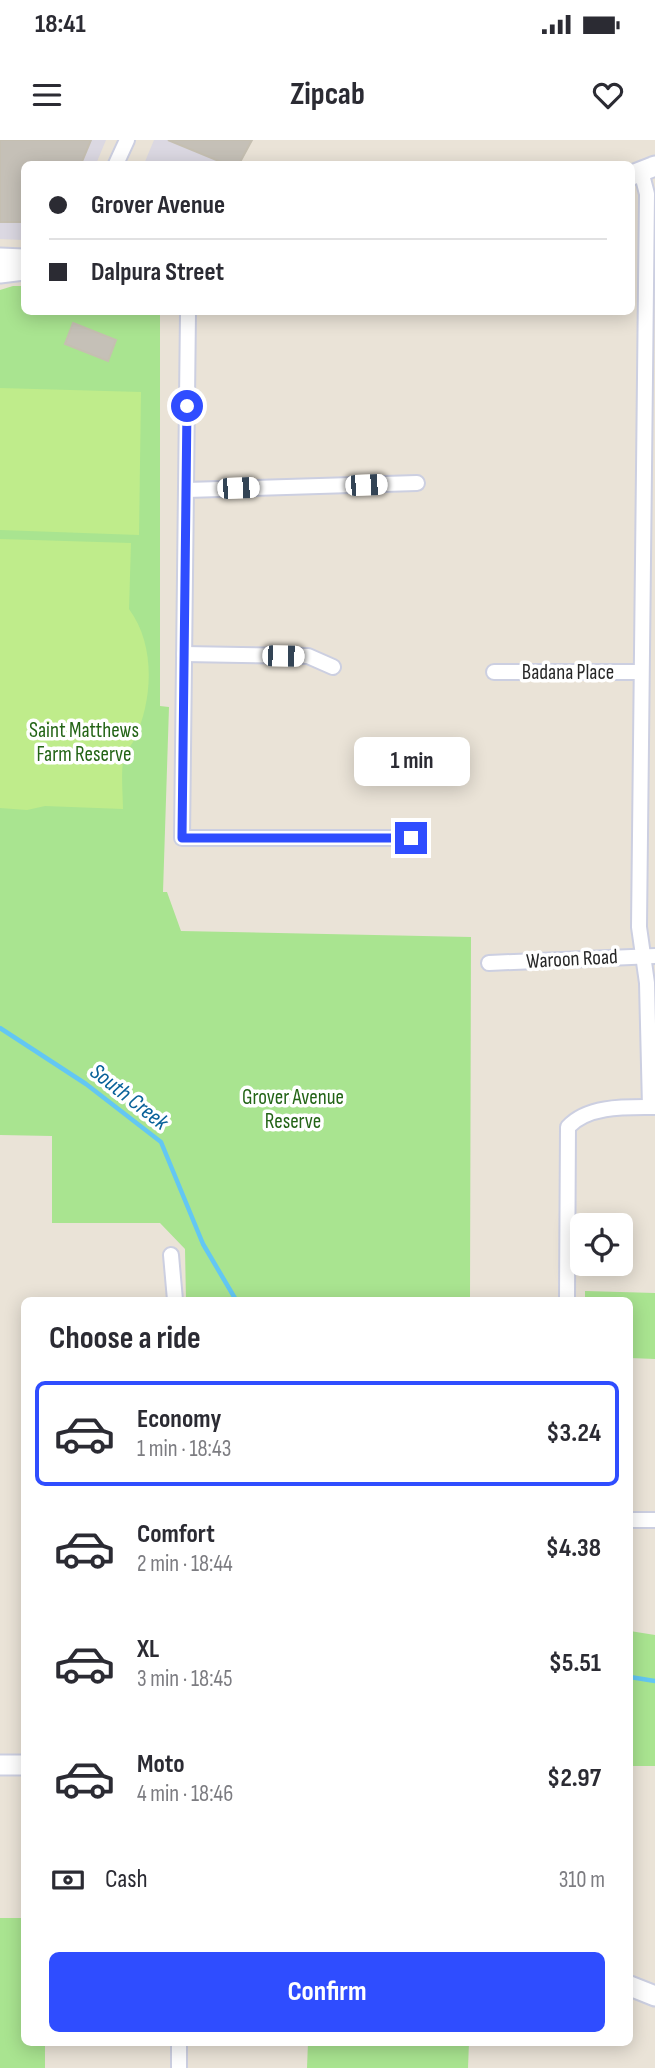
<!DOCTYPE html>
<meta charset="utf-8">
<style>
body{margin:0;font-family:"Sofia Sans Condensed",sans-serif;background:#f2f2f3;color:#2b2b33;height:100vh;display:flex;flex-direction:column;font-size:26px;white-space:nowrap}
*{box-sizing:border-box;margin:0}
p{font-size:23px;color:#7c7c81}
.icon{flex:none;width:38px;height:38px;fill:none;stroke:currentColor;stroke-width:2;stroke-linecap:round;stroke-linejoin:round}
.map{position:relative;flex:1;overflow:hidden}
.side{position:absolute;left:21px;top:1157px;width:612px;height:749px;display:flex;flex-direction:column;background:#fff;border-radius:10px;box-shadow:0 4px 18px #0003}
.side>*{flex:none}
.guide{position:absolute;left:21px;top:21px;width:614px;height:154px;border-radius:10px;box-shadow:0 4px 18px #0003;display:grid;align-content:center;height:154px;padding:0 28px;background:#fff}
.fabs{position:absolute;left:570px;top:1073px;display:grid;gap:14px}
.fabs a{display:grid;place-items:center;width:63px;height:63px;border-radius:10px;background:#fff;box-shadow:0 4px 18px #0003;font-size:35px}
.end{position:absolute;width:32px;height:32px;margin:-16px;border:9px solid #2f4dff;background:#fff;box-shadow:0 0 0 4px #fff}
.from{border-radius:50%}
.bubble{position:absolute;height:49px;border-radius:10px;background:#fff;box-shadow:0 4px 18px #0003;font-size:23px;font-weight:700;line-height:49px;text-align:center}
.car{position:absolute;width:21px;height:42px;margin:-21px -10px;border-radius:9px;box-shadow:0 0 5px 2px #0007;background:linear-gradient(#fff 24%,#345 0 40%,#fff 0 76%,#345 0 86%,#fff 0)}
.guide b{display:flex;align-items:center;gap:24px;height:66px;font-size:26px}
.guide b+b{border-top:2px solid #e1e1e2}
.guide i{width:18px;height:18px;background:#2b2b33}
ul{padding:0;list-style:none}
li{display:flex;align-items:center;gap:21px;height:105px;margin:0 14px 10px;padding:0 14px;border:4px solid transparent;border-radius:10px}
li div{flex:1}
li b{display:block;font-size:26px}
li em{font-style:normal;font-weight:700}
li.active{border-color:#2f4dff}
li>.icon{width:63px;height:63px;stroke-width:1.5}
h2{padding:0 28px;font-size:32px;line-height:84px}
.pay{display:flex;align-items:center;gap:18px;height:77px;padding:0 28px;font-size:26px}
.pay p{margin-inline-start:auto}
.action{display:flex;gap:14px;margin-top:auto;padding:14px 28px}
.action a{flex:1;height:80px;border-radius:10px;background:#2f4dff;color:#fff;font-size:28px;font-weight:700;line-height:80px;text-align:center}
.status{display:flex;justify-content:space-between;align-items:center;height:49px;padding:0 35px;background:#fff;direction:ltr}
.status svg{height:19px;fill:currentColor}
header{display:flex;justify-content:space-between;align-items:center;height:91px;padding:0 28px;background:#fff;font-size:32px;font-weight:700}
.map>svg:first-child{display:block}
.industrial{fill:#dbd8e2}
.green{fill:#a9e490}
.pitch{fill:#bfec8b}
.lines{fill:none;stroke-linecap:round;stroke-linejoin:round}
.stream{stroke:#63c7f3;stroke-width:4.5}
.building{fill:#c5c0b7;stroke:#c5bfb1;stroke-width:2}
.street-casing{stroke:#cccfe1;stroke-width:18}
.secondary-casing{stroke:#cccfe1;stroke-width:23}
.street{stroke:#fff;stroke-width:14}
.secondary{stroke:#fff;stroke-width:19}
.route{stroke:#2f4dff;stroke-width:9}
.labels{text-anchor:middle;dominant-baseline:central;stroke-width:7;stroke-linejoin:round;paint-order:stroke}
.street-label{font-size:21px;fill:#272727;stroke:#fff}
.park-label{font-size:21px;fill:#236416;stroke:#fff}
.water-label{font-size:23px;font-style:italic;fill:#086199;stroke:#fff}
</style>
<div class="status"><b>18:41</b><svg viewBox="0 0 49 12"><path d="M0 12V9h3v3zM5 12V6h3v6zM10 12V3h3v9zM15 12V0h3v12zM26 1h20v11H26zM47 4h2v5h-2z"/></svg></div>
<header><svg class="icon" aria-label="menu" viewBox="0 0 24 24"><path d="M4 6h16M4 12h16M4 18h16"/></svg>Zipcab<svg class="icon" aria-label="heart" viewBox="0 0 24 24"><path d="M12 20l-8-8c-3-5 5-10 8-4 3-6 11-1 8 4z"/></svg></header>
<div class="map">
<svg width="655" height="1928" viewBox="0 0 655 1928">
<rect width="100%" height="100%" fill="#eae3d7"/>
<g class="industrial">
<path d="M0,0H106L96,24H24V100L0,99Z"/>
<path d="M154,0H252L240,24H144Z"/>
</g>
<g class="green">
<path d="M13,146H24V172H160V566L169,567L163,752H167L181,791L471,797L470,1160H186L185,1109L160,1083H52V996L0,995V150Z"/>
<path d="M585,1151L655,1153V1219L630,1218V1160H585Z"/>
<path d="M630,1491L655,1495V1626H630Z"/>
<path d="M0,1778H24V1902H45V1928H0Z"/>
<path d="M308,1902H469L468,1928H307Z"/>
</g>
<g class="pitch">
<path d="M0,248L141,252L139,395L0,390Z"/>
<path d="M0,399L131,403L129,469C156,505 153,561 134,600C132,605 127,609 125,614C120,625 123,655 123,669L45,666L27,670L0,668Z"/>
</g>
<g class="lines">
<g class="stream">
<path d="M0,888L86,944L161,1002L203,1104L236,1160"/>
<path d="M630,1537L655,1541"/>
</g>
</g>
<g class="building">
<path d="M0,0H91L81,24H24V82H0Z"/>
<path d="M168,0H252L239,24H226Z"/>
<path d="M73,183L116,200L108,221L65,204Z"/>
</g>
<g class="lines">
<defs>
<g id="street">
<path d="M116,24L127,0"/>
<path d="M641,31L647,54L639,787L647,843L650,967"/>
<path d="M188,172L182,698H411"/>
<path d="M186,350L417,343"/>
<path d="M184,514L308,516L333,527"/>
<path d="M494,532H641"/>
<path d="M489,823L655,816"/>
<path d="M171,1115L175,1160"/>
<path d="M567,1160L568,987C588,965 627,967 655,967"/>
<path d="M630,1380H655"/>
<path d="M179,1902V1928"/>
</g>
<g id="secondary">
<path d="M632,35L655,26"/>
<path d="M0,118L24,119"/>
<path d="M0,133L24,130"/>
<path d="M0,1625H24"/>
<path d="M630,1846L655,1856"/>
</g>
</defs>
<use href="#street" class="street-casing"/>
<use href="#secondary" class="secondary-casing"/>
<use href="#street" class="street"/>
<use href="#secondary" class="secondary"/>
</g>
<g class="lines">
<path class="route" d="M187,266L182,698H411"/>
</g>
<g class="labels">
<g class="street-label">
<text x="568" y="532">Badana Place</text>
<text transform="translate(572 819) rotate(-3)">Waroon Road</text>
</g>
<g class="park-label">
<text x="84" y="590">Saint Matthews<tspan x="84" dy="24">Farm Reserve</tspan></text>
<text x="293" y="957">Grover Avenue<tspan x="293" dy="24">Reserve</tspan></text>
</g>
<g class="water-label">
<text transform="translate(129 957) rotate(38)">South Creek</text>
</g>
</g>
</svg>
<div class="fabs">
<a><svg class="icon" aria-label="locate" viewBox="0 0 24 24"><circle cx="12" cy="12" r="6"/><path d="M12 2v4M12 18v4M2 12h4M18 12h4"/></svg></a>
</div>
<i class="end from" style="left:187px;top:266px"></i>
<i class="end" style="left:411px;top:698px"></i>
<div class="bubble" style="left:354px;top:597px;width:116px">1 min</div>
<i class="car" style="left:366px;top:345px;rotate:88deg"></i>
<i class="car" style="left:238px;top:348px;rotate:88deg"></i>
<i class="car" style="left:283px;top:516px;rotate:91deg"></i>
<div class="guide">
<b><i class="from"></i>Grover Avenue</b>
<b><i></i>Dalpura Street</b>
</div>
<section class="side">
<h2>Choose a ride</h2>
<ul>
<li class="active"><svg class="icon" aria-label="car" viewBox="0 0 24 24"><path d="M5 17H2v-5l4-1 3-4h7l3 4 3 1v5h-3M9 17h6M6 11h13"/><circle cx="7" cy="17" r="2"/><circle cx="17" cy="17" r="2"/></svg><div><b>Economy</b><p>1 min · 18:43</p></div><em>$3.24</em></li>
<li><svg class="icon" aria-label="car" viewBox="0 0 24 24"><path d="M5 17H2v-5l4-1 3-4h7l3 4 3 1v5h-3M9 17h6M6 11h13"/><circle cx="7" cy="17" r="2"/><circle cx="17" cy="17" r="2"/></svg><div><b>Comfort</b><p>2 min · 18:44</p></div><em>$4.38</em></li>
<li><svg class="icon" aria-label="car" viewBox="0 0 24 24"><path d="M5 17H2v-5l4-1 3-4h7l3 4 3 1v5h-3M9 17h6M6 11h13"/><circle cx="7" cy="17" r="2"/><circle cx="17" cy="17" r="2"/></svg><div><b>XL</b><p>3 min · 18:45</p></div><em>$5.51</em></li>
<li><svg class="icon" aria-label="car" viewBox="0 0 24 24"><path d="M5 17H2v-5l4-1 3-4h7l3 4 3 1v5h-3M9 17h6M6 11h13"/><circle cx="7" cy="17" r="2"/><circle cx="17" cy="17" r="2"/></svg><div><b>Moto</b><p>4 min · 18:46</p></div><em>$2.97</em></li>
</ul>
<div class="pay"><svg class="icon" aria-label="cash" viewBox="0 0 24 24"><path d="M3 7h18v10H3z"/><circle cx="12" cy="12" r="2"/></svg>Cash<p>310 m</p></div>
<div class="action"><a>Confirm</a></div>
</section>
</div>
